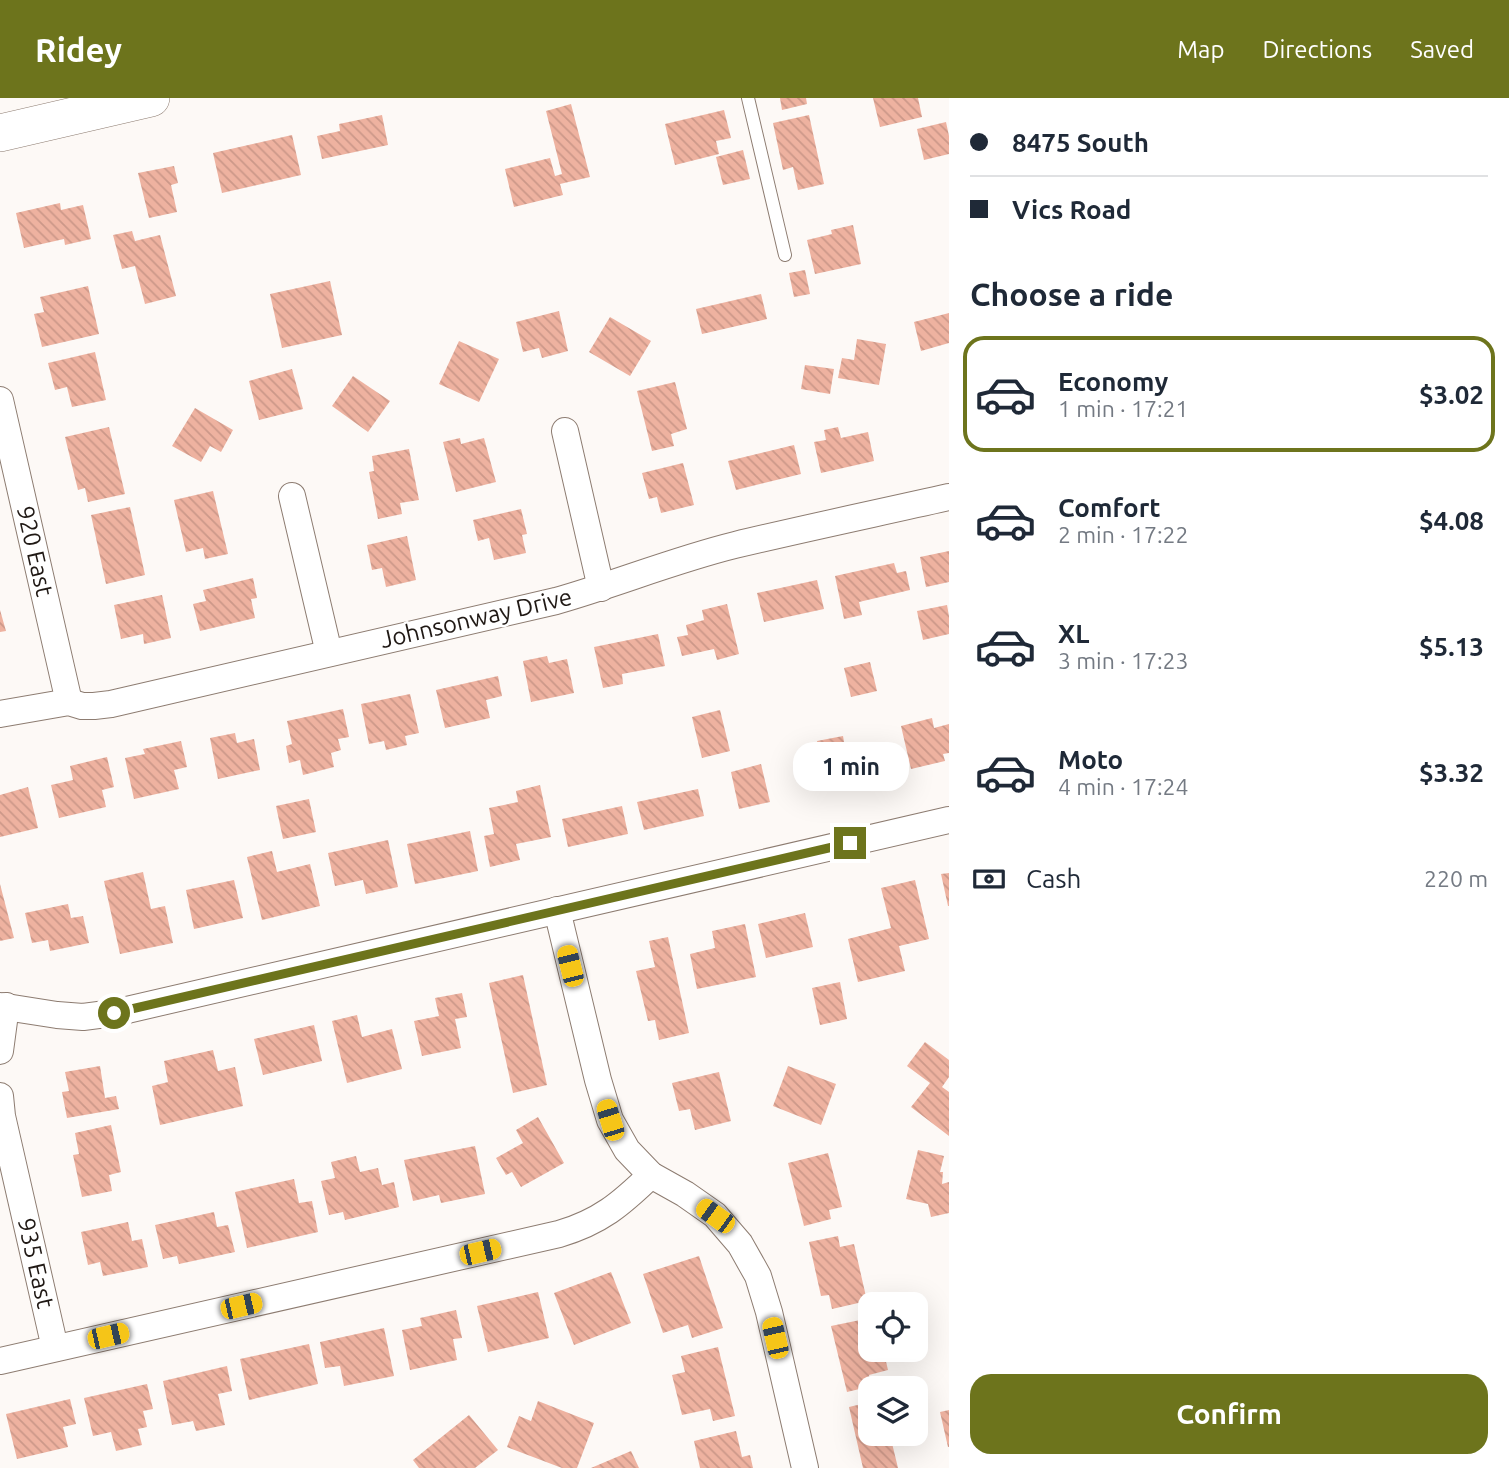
<!DOCTYPE html>
<meta charset="utf-8">
<style>
body{margin:0;font-family:Ubuntu,sans-serif;background:#f2f2f3;color:#1f2937;height:100vh;display:flex;flex-direction:column;font-size:26px;white-space:nowrap}
*{box-sizing:border-box;margin:0}
p{font-size:23px;color:#747a83}
.icon{flex:none;width:38px;height:38px;fill:none;stroke:currentColor;stroke-width:2;stroke-linecap:round;stroke-linejoin:round}
.map{position:relative;flex:1;overflow:hidden}
.sheet{display:flex;flex-direction:column;background:#fff;width:560px}
.sheet>*{flex:none}
.guide{display:grid;align-content:center;height:154px;padding:0 21px;background:#fff}
.buttons{position:absolute;left:858px;top:1194px;display:grid;gap:14px}
.buttons a{display:grid;place-items:center;width:70px;height:70px;border-radius:14px;background:#fff;box-shadow:0 7px 28px #0002;font-size:35px}
.end{position:absolute;width:32px;height:32px;margin:-16px;border:9px solid #6d741c;background:#fff;box-shadow:0 0 0 4px #fff}
.from{border-radius:50%}
.bubble{position:absolute;height:49px;border-radius:21px;background:#fff;box-shadow:0 7px 28px #0002;font-size:23px;font-weight:700;line-height:49px;text-align:center}
.car{position:absolute;width:21px;height:42px;margin:-21px -10px;border-radius:9px;box-shadow:0 0 5px 2px #0007;background:linear-gradient(#f5c518 24%,#345 0 40%,#f5c518 0 76%,#345 0 86%,#f5c518 0)}
.guide b{display:flex;align-items:center;gap:24px;height:66px;font-size:26px}
.guide b+b{border-top:2px solid #e0e1e3}
.guide i{width:18px;height:18px;background:#1f2937}
ul{padding:0;list-style:none}
li{display:flex;align-items:center;gap:21px;height:116px;margin:0 14px 10px;padding:0 7px;border:4px solid transparent;border-radius:21px}
li div{flex:1}
li b{display:block;font-size:26px}
li em{font-style:normal;font-weight:700}
li.active{border-color:#6d741c}
li>.icon{width:63px;height:63px;stroke-width:1.5}
h2{padding:0 21px;font-size:32px;line-height:84px}
.pay{display:flex;align-items:center;gap:18px;height:77px;padding:0 21px;font-size:26px}
.pay p{margin-inline-start:auto}
.primary-button{display:flex;gap:14px;margin-top:auto;padding:14px 21px}
.primary-button a{flex:1;height:80px;border-radius:21px;background:#6d741c;color:#fff;font-size:28px;font-weight:700;line-height:80px;text-align:center}
header{display:flex;align-items:center;gap:42px;box-sizing:border-box;height:98px;padding:0 35px;background:#6d741c;color:#fff}
header strong{font-size:33px}
nav{display:flex;gap:38px;margin-inline-start:auto;font-size:24px}
main{display:flex;flex:1;min-height:0}
.map>svg:first-child{display:block}
.building{fill:url(#building-back-hatch)}
.lines{fill:none;stroke-linecap:round;stroke-linejoin:round}
.lane-casing{stroke:#8d7c71;stroke-width:14}
.street-casing{stroke:#8d7c71;stroke-width:28}
.secondary-casing{stroke:#8d7c71;stroke-width:38}
.lane{stroke:#fff;stroke-width:12}
.street{stroke:#fff;stroke-width:26}
.secondary{stroke:#fff;stroke-width:37}
.route{stroke:#6d741c;stroke-width:9}
.labels{text-anchor:middle;dominant-baseline:central;stroke-width:5;stroke-linejoin:round;paint-order:stroke}
.street-label{font-size:24px;fill:#201915;stroke:#fff}
</style>
<header>
<strong>Ridey</strong>
<nav><a>Map</a><a>Directions</a><a>Saved</a></nav>
</header>
<main>
<div class="map">
<svg width="949" height="1370" viewBox="0 0 949 1370">
<defs>
<pattern id="building-back-hatch" width="6" height="6" patternUnits="userSpaceOnUse" patternTransform="scale(1.75)"><rect width="6" height="6" fill="#eeb2a0"/><path d="M-1 5l2 2M0 0l6 6M5-1l2 2" fill="none" stroke="#cc9889"/></pattern>
</defs>
<rect width="100%" height="100%" fill="#fdf9f6"/>
<g class="building">
<path d="M780,0H806L807,6L782,12Z"/>
<path d="M873,0H918L922,19L880,29Z"/>
<path d="M571,6L590,79L560,86L563,97L514,109L505,71L550,60L555,78L562,76L546,13Z"/>
<path d="M724,12L731,40L716,43L719,56L675,67L665,26Z"/>
<path d="M382,17L388,47L322,61L317,38L340,33L339,26Z"/>
<path d="M809,17L824,86L798,92L793,69L783,72L773,25Z"/>
<path d="M946,24L949,38V56L924,62L917,31Z"/>
<path d="M292,37L301,77L222,95L213,55Z"/>
<path d="M743,52L750,81L723,87L716,59Z"/>
<path d="M174,68L178,85L171,87L177,114L149,120L138,75Z"/>
<path d="M60,105L61,112L83,107L91,141L65,147L64,141L24,150L16,115Z"/>
<path d="M853,127L861,166L815,176L807,142L832,136L831,132Z"/>
<path d="M132,133L135,143L160,137L176,198L145,206L135,168L122,171L113,137Z"/>
<path d="M805,172L810,196L794,199L789,175Z"/>
<path d="M330,183L342,237L282,250L270,196Z"/>
<path d="M88,188L99,236L42,249L34,216L44,214L40,199Z"/>
<path d="M761,196L767,221L702,236L696,211Z"/>
<path d="M559,213L568,253L542,260L539,250L523,254L516,224Z"/>
<path d="M949,215V245L921,253L914,224Z"/>
<path d="M610,219L651,243L630,278L589,254Z"/>
<path d="M857,241L886,246L879,287L838,280L842,260L854,262Z"/>
<path d="M459,243L499,261L479,304L439,286Z"/>
<path d="M95,254L106,302L72,309L67,289L55,292L48,265Z"/>
<path d="M805,267L834,271L830,296L801,291Z"/>
<path d="M292,271L303,311L259,322L249,283Z"/>
<path d="M353,278L390,303L368,334L332,308Z"/>
<path d="M675,284L687,331L671,336L674,348L652,353L637,293Z"/>
<path d="M195,310L233,332L221,354L210,348L201,364L172,348Z"/>
<path d="M109,329L125,396L88,404L85,390L78,392L65,339Z"/>
<path d="M838,329L841,340L868,334L874,363L821,375L814,344L826,342L824,332Z"/>
<path d="M460,340L461,346L484,340L496,384L456,394L443,344Z"/>
<path d="M794,347L801,376L736,392L728,363Z"/>
<path d="M409,351L419,402L400,405L402,416L378,421L369,374L374,373L372,358Z"/>
<path d="M683,365L694,407L661,415L657,399L649,401L642,375Z"/>
<path d="M213,393L228,456L205,461L203,450L186,454L174,402Z"/>
<path d="M130,409L145,477L106,486L91,417Z"/>
<path d="M521,411L527,436L522,437L526,455L494,462L489,440L478,443L473,422Z"/>
<path d="M407,438L416,482L386,489L382,470L372,472L367,447Z"/>
<path d="M949,453V484L926,489L920,459Z"/>
<path d="M894,465L897,475L906,473L910,492L859,504L862,517L844,521L835,478Z"/>
<path d="M253,480L257,500L251,501L255,520L200,533L193,506L206,503L203,492Z"/>
<path d="M817,482L824,511L764,524L757,495Z"/>
<path d="M162,497L171,540L144,546L143,536L121,541L114,507Z"/>
<path d="M727,506L739,556L717,562L714,551L682,558L677,539L688,537L686,527L704,522L702,512Z"/>
<path d="M947,507L949,518V536L923,542L917,513Z"/>
<path d="M0,512L6,533L0,534Z"/>
<path d="M658,536L665,568L622,576L623,586L603,590L594,549Z"/>
<path d="M547,558L549,565L567,561L574,595L531,604L523,563Z"/>
<path d="M870,564L877,593L851,599L844,570Z"/>
<path d="M498,578L502,598L486,602L490,620L445,630L436,592Z"/>
<path d="M410,596L419,635L405,638L407,647L386,652L384,643L369,646L361,606Z"/>
<path d="M343,611L349,639L338,641L341,652L331,655L334,669L303,677L300,662L289,665L286,648L292,646L287,623Z"/>
<path d="M720,612L730,653L702,660L692,619Z"/>
<path d="M932,620L934,630L949,626V655L943,656L945,663L911,671L901,628Z"/>
<path d="M235,635L237,645L254,641L260,672L218,681L210,640Z"/>
<path d="M843,638L845,650L874,644L881,677L838,687L835,672L824,674L817,643Z"/>
<path d="M181,643L187,669L174,672L179,691L134,701L125,660L145,656L143,651Z"/>
<path d="M107,659L114,689L102,692L106,709L59,720L51,687L73,682L70,668Z"/>
<path d="M761,666L770,704L739,711L731,674Z"/>
<path d="M540,687L551,739L516,746L520,762L490,769L484,738L494,736L489,710L518,704L516,693Z"/>
<path d="M28,689L38,730L0,739V697Z"/>
<path d="M698,691L704,718L644,732L637,704Z"/>
<path d="M309,701L316,734L283,741L276,708Z"/>
<path d="M622,708L628,736L568,749L562,721Z"/>
<path d="M470,733L478,773L415,786L407,746Z"/>
<path d="M388,742L398,789L366,796L363,782L335,788L328,755Z"/>
<path d="M272,753L277,774L310,766L320,808L262,822L247,759Z"/>
<path d="M143,774L151,811L165,808L173,845L120,856L104,783Z"/>
<path d="M949,775V808H948L941,776Z"/>
<path d="M234,782L243,820L194,831L186,792Z"/>
<path d="M915,782L929,841L899,848L905,873L858,884L848,841L891,830L881,790Z"/>
<path d="M0,786L14,840L0,843Z"/>
<path d="M68,806L71,820L83,818L89,845L50,853L48,842L32,845L25,815Z"/>
<path d="M805,815L813,849L766,860L758,826Z"/>
<path d="M745,826L756,879L697,891L690,856L715,850L712,833Z"/>
<path d="M668,839L689,935L659,942L655,922L648,923L636,873L655,869L649,843Z"/>
<path d="M523,877L547,987L513,995L489,885Z"/>
<path d="M840,884L847,921L820,927L812,890Z"/>
<path d="M462,895L467,919L455,921L461,950L422,958L414,923L439,918L435,900Z"/>
<path d="M357,917L362,939L392,931L402,971L347,985L332,923Z"/>
<path d="M314,927L322,963L263,977L254,941Z"/>
<path d="M925,944L949,962V979L942,989L949,994V1038L911,1009L930,985L907,968Z"/>
<path d="M213,952L218,973L235,969L243,1008L160,1027L152,988L168,984L164,963Z"/>
<path d="M100,968L105,1000L116,998L119,1011L67,1020L62,994L69,993L65,974Z"/>
<path d="M788,968L836,986L821,1027L773,1008Z"/>
<path d="M719,974L731,1023L695,1032L690,1011L679,1013L672,985Z"/>
<path d="M538,1019L564,1065L521,1089L512,1074L506,1077L496,1060L523,1045L516,1032Z"/>
<path d="M111,1027L121,1074L109,1077L112,1093L82,1099L73,1057L79,1056L75,1035Z"/>
<path d="M475,1048L485,1096L441,1105L439,1097L413,1103L404,1062Z"/>
<path d="M918,1052L944,1058L940,1074H943L942,1086L949,1084V1115L931,1119L928,1106L906,1101Z"/>
<path d="M828,1055L842,1109L829,1112L831,1121L804,1128L788,1065Z"/>
<path d="M356,1058L360,1074L378,1070L382,1087L394,1084L399,1109L345,1122L343,1114L329,1117L321,1083L335,1080L331,1064Z"/>
<path d="M294,1081L299,1105L312,1103L318,1134L247,1150L235,1094Z"/>
<path d="M214,1114L217,1129L228,1127L235,1154L179,1166L177,1158L163,1161L155,1127Z"/>
<path d="M128,1124L132,1143L142,1141L148,1169L103,1178L100,1164L88,1167L81,1134Z"/>
<path d="M838,1138L840,1149L854,1146L867,1203L832,1211L829,1197L821,1198L809,1144Z"/>
<path d="M699,1158L723,1230L692,1240L688,1227L663,1235L643,1176Z"/>
<path d="M611,1174L631,1225L574,1247L554,1195Z"/>
<path d="M538,1194L549,1240L488,1254L477,1208Z"/>
<path d="M456,1212L462,1240L453,1241L457,1262L410,1272L402,1232L422,1228L420,1220Z"/>
<path d="M870,1220V1251H883L888,1272L869,1277L872,1288L847,1294L831,1228Z"/>
<path d="M384,1230L394,1278L344,1288L340,1268L325,1270L320,1244Z"/>
<path d="M309,1246L318,1286L249,1302L240,1261Z"/>
<path d="M718,1249L735,1318L713,1323L710,1311L682,1317L672,1277L685,1274L681,1258Z"/>
<path d="M227,1268L232,1293L218,1296L225,1327L196,1333L193,1323L172,1327L163,1283Z"/>
<path d="M147,1286L153,1311L143,1313L147,1329L138,1331L142,1347L116,1353L111,1334L93,1338L84,1300Z"/>
<path d="M70,1301L76,1326L63,1329L68,1349L17,1361L6,1316Z"/>
<path d="M538,1303L594,1325L577,1370H562L507,1349L519,1318L531,1323Z"/>
<path d="M870,1304V1335H897L898,1339L891,1341L898,1370H863L849,1309Z"/>
<path d="M949,1312V1349H948L940,1314Z"/>
<path d="M469,1317L498,1352L475,1370H419L413,1362Z"/>
<path d="M736,1333L742,1359L750,1357L753,1370H700L694,1343Z"/>
<path d="M631,1353L639,1370H591Z"/>
</g>
<g class="lines">
<defs>
<path id="lane" d="M748,0L785,157"/>
<g id="street">
<path d="M0,302L69,604"/>
<path d="M565,333L601,490"/>
<path d="M292,398L329,555"/>
<path d="M0,616L69,604L82,608H94L111,606L556,503C616,486 674,462 735,447C806,430 878,415 949,399"/>
<path d="M557,812L598,982L610,1022L627,1052L651,1077L685,1096L715,1117L740,1146L758,1178L769,1214L805,1370"/>
<path d="M0,908L57,917L83,919L114,915L949,722"/>
<path d="M0,953L6,908"/>
<path d="M0,998L2,1018L55,1250"/>
<path d="M0,1263L559,1136C600,1124 621,1106 651,1077"/>
</g>
<path id="secondary" d="M0,35L151,0"/>
</defs>
<use href="#lane" class="lane-casing"/>
<use href="#street" class="street-casing"/>
<use href="#secondary" class="secondary-casing"/>
<use href="#lane" class="lane"/>
<use href="#street" class="street"/>
<use href="#secondary" class="secondary"/>
</g>
<g class="lines">
<path class="route" d="M114,915L850,745"/>
</g>
<g class="labels">
<g class="street-label">
<text transform="translate(35 453) rotate(77)">920 East</text>
<text transform="translate(476 520) rotate(-13)">Johnsonway Drive</text>
<text transform="translate(36 1165) rotate(77)">935 East</text>
</g>
</g>
</svg>
<div class="buttons">
<a><svg class="icon" aria-label="locate" viewBox="0 0 24 24"><circle cx="12" cy="12" r="6"/><path d="M12 2v4M12 18v4M2 12h4M18 12h4"/></svg></a>
<a><svg class="icon" aria-label="layers" viewBox="0 0 24 24"><path d="M12 4l9 5-9 5-9-5zM3 14l9 5 9-5"/></svg></a>
</div>
<i class="end from" style="left:114px;top:915px"></i>
<i class="end" style="left:850px;top:745px"></i>
<div class="bubble" style="left:793px;top:644px;width:116px">1 min</div>
<i class="car" style="left:570px;top:868px;rotate:346deg"></i>
<i class="car" style="left:610px;top:1022px;rotate:343deg"></i>
<i class="car" style="left:715px;top:1118px;rotate:306deg"></i>
<i class="car" style="left:480px;top:1154px;rotate:77deg"></i>
<i class="car" style="left:241px;top:1208px;rotate:77deg"></i>
<i class="car" style="left:108px;top:1238px;rotate:77deg"></i>
<i class="car" style="left:775px;top:1240px;rotate:347deg"></i>
</div>
<section class="sheet">
<div class="guide">
<b><i class="from"></i>8475 South</b>
<b><i></i>Vics Road</b>
</div>
<h2>Choose a ride</h2>
<ul>
<li class="active"><svg class="icon" aria-label="car" viewBox="0 0 24 24"><path d="M5 17H2v-5l4-1 3-4h7l3 4 3 1v5h-3M9 17h6M6 11h13"/><circle cx="7" cy="17" r="2"/><circle cx="17" cy="17" r="2"/></svg><div><b>Economy</b><p>1 min · 17:21</p></div><em>$3.02</em></li>
<li><svg class="icon" aria-label="car" viewBox="0 0 24 24"><path d="M5 17H2v-5l4-1 3-4h7l3 4 3 1v5h-3M9 17h6M6 11h13"/><circle cx="7" cy="17" r="2"/><circle cx="17" cy="17" r="2"/></svg><div><b>Comfort</b><p>2 min · 17:22</p></div><em>$4.08</em></li>
<li><svg class="icon" aria-label="car" viewBox="0 0 24 24"><path d="M5 17H2v-5l4-1 3-4h7l3 4 3 1v5h-3M9 17h6M6 11h13"/><circle cx="7" cy="17" r="2"/><circle cx="17" cy="17" r="2"/></svg><div><b>XL</b><p>3 min · 17:23</p></div><em>$5.13</em></li>
<li><svg class="icon" aria-label="car" viewBox="0 0 24 24"><path d="M5 17H2v-5l4-1 3-4h7l3 4 3 1v5h-3M9 17h6M6 11h13"/><circle cx="7" cy="17" r="2"/><circle cx="17" cy="17" r="2"/></svg><div><b>Moto</b><p>4 min · 17:24</p></div><em>$3.32</em></li>
</ul>
<div class="pay"><svg class="icon" aria-label="cash" viewBox="0 0 24 24"><path d="M3 7h18v10H3z"/><circle cx="12" cy="12" r="2"/></svg>Cash<p>220 m</p></div>
<div class="primary-button"><a>Confirm</a></div>
</section>
</main>
